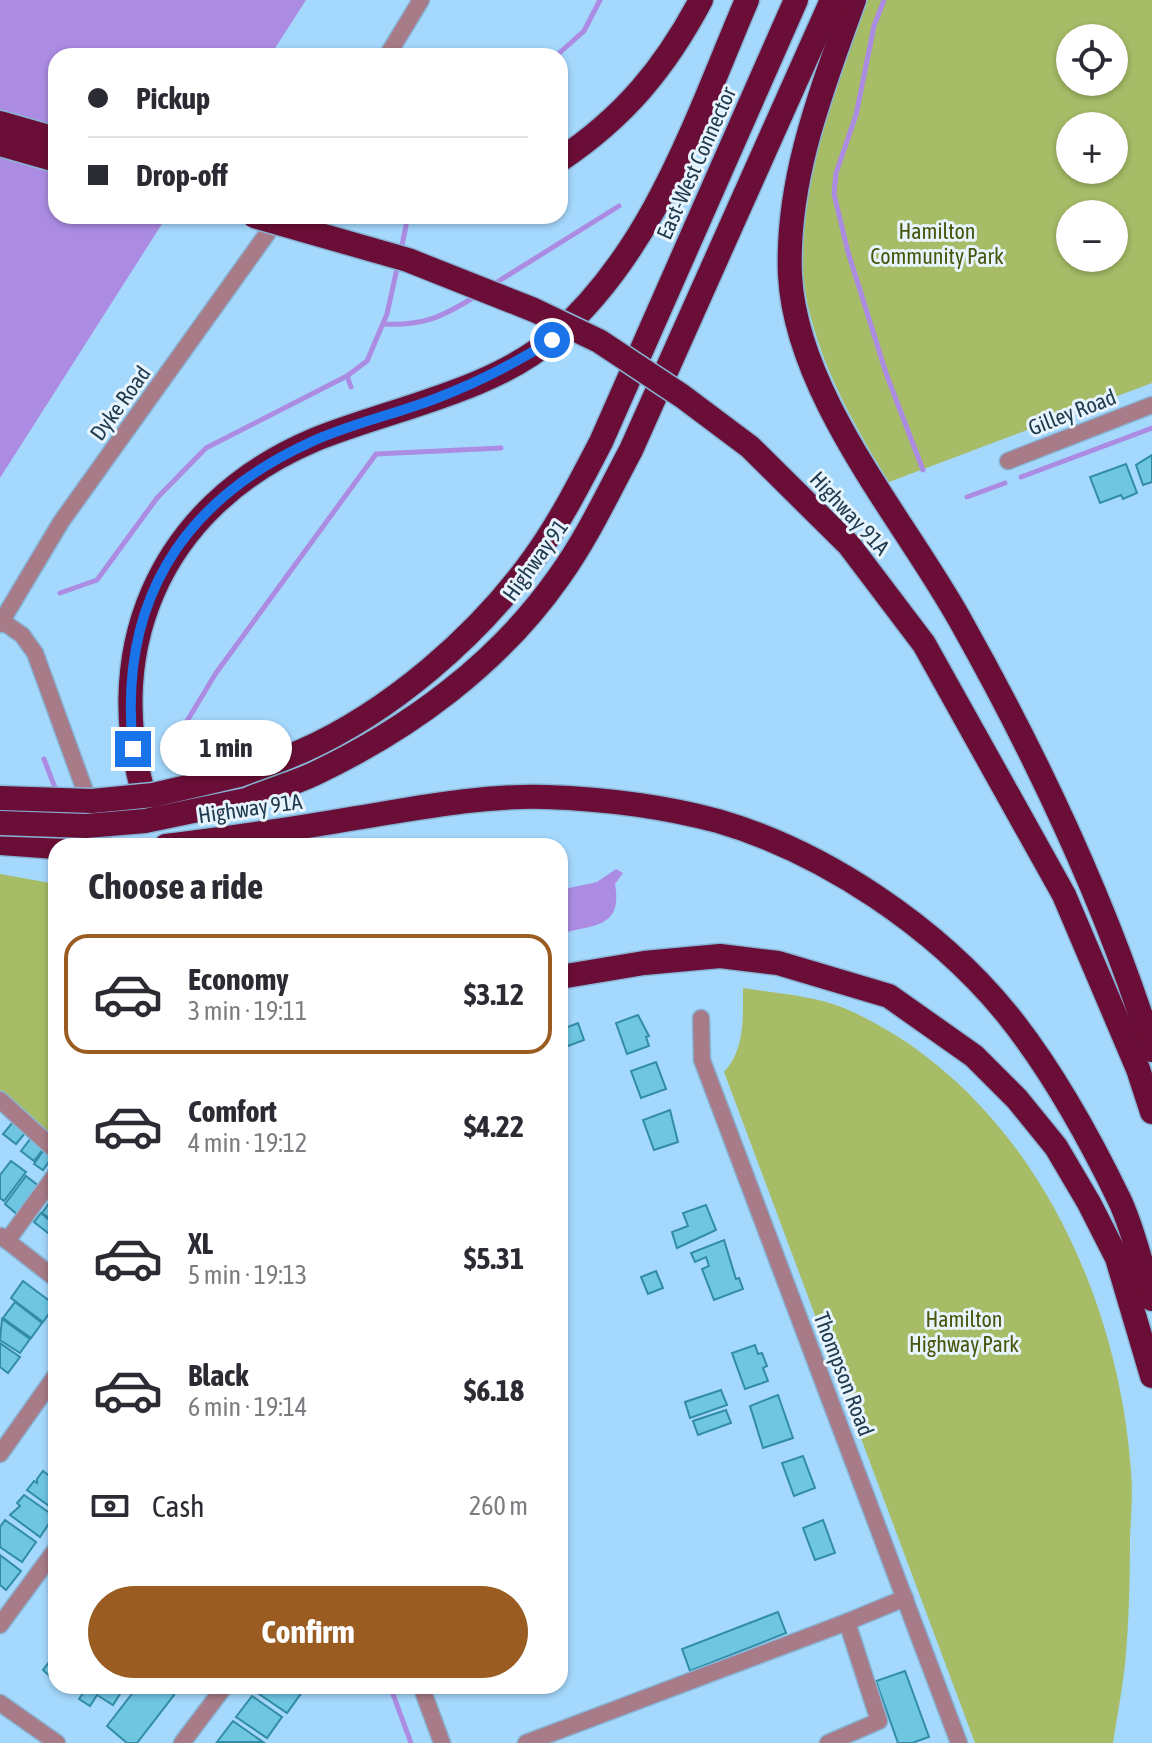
<!DOCTYPE html>
<meta charset="utf-8">
<style>
body{margin:0;font-family:"Asap Condensed",sans-serif;background:#f7f7f7;color:#2b2b33;height:100vh;display:flex;flex-direction:column;font-size:30px;white-space:nowrap}
*{box-sizing:border-box;margin:0}
p{font-size:26px;color:#7c7c81}
.icon{flex:none;width:44px;height:44px;fill:none;stroke:currentColor;stroke-width:2;stroke-linecap:round;stroke-linejoin:round}
.map{position:relative;flex:1;overflow:hidden}
.panel{position:absolute;left:48px;top:838px;width:520px;height:856px;display:flex;flex-direction:column;background:#fff;border-radius:24px;box-shadow:0 2px 6px #0004}
.panel>*{flex:none}
.guide{position:absolute;left:48px;top:48px;width:520px;height:176px;border-radius:24px;box-shadow:0 2px 6px #0004;display:grid;align-content:center;height:176px;padding:0 40px;background:#fff}
.tools{position:absolute;left:1056px;top:24px;display:grid;gap:16px}
.tools a{display:grid;place-items:center;width:72px;height:72px;border-radius:50%;background:#fff;box-shadow:0 2px 6px #0004;font-size:40px}
.end{position:absolute;width:36px;height:36px;margin:-18px;border:10px solid #1a73e8;background:#fff;box-shadow:0 0 0 4px #fff}
.from{border-radius:50%}
.bubble{position:absolute;height:56px;border-radius:28px;background:#fff;box-shadow:0 2px 6px #0004;font-size:26px;font-weight:700;line-height:56px;text-align:center}
.guide b{display:flex;align-items:center;gap:28px;height:76px;font-size:30px}
.guide b+b{border-top:2px solid #e1e1e2}
.guide i{width:20px;height:20px;background:#2b2b33}
ul{padding:0;list-style:none}
li{display:flex;align-items:center;gap:24px;height:120px;margin:0 16px 12px;padding:0 24px;border:4px solid transparent;border-radius:24px}
li div{flex:1}
li b{display:block;font-size:30px}
li em{font-style:normal;font-weight:700}
li.on{border-color:#9a5c21}
li>.icon{width:72px;height:72px;stroke-width:1.5}
h2{padding:0 40px;font-size:36px;line-height:96px}
.pay{display:flex;align-items:center;gap:20px;height:88px;padding:0 40px;font-size:30px}
.pay p{margin-inline-start:auto}
.button{display:flex;gap:16px;margin-top:auto;padding:16px 40px}
.button a{flex:1;height:92px;border-radius:48px;background:#9a5c21;color:#fff;font-size:32px;font-weight:700;line-height:92px;text-align:center}
.map>svg:first-child{display:block}
.green{fill:#a7bc67;fill-rule:evenodd}
.water{fill:#ac8be3}
.lines{fill:none;stroke-linecap:round;stroke-linejoin:round}
.stream{stroke:#ac8be3;stroke-width:5}
.building{fill:#6ec6e1;stroke:#318ca6;stroke-width:2}
.minor-casing{stroke:#88b5d6;stroke-width:19}
.highway-casing{stroke:#88b5d6;stroke-width:27}
.minor{stroke:#a77b88;stroke-width:16}
.highway{stroke:#6a0e37;stroke-width:24}
.highway-bridge-casing{stroke:#88b5d6;stroke-width:27;stroke-linecap:butt}
.highway-bridge{stroke:#6a0e37;stroke-width:24}
.route{stroke:#1a73e8;stroke-width:10}
.labels{text-anchor:middle;dominant-baseline:central;stroke-width:6;stroke-linejoin:round;paint-order:stroke}
.street-label{font-size:22px;fill:#213b4e;stroke:#e7f4fd}
.park-label{font-size:22px;fill:#48550b;stroke:#e7f4fd}
</style>
<div class="map">
<svg width="1152" height="1743" viewBox="0 0 1152 1743">
<rect width="100%" height="100%" fill="#a5d8fd"/>
<g class="green">
<path d="M866,0H1152V383L889,482C857,430 827,378 811,318C781,212 831,99 866,0ZM1070,38H1114V82H1070ZM1070,126H1114V170H1070ZM1070,214H1114V258H1070Z"/>
<path d="M0,874L56,884V1139L0,1090Z"/>
<path d="M743,988C774,993 816,996 844,1008C1021,1085 1118,1286 1131,1471C1133,1493 1131,1516 1130,1538C1130,1580 1129,1623 1125,1665C1122,1691 1117,1717 1113,1743H975L724,1072C745,1050 743,1017 743,988Z"/>
</g>
<g class="water">
<path d="M0,0H306L270,56H56V216H167L0,478Z"/>
<path d="M616,869L623,873L615,884C623,929 593,924 560,934V890L597,882Z"/>
</g>
<g class="lines">
<g class="stream">
<path d="M884,0L874,26L856,115L836,173L834,194L848,252L887,376L923,470"/>
<path d="M556,56L584,31L600,0"/>
<path d="M401,250L408,216"/>
<path d="M494,284L619,206"/>
<path d="M383,324C424,326 442,317 476,296"/>
<path d="M347,376L351,387"/>
<path d="M1021,477L1152,428"/>
<path d="M967,497L1005,483"/>
<path d="M60,593L97,580L157,498L206,448L347,376L367,361L387,314L398,264"/>
<path d="M181,731L216,673L376,454L501,448"/>
<path d="M44,759L57,793"/>
<path d="M71,832L77,846"/>
<path d="M390,1686L411,1743"/>
</g>
</g>
<g class="building">
<path d="M1152,455V482L1143,485L1136,465Z"/>
<path d="M1126,464L1137,493L1123,499L1121,495L1100,503L1090,477Z"/>
<path d="M638,1015L649,1036L646,1037L649,1046L627,1054L616,1023Z"/>
<path d="M578,1023L584,1040L560,1049V1030Z"/>
<path d="M656,1062L666,1089L641,1098L631,1071Z"/>
<path d="M670,1110L678,1142L654,1150L643,1120Z"/>
<path d="M13,1122L26,1132L16,1144L3,1134Z"/>
<path d="M31,1138L44,1148L34,1161L21,1151Z"/>
<path d="M43,1151L52,1157L43,1170L34,1164Z"/>
<path d="M11,1161L26,1172L4,1201L0,1198V1175Z"/>
<path d="M26,1176L40,1187L18,1215L5,1204Z"/>
<path d="M52,1199L56,1202V1214L52,1220L42,1213Z"/>
<path d="M706,1205L716,1230L677,1248L672,1232L688,1226L683,1213Z"/>
<path d="M41,1213L55,1225L48,1233L34,1222Z"/>
<path d="M724,1240L736,1279L739,1278L743,1289L714,1300L702,1269L709,1266L706,1257L695,1262L691,1253Z"/>
<path d="M656,1271L663,1288L648,1294L641,1277Z"/>
<path d="M23,1281L55,1305L43,1322L11,1298Z"/>
<path d="M15,1302L42,1323L31,1338L3,1318Z"/>
<path d="M2,1319L30,1339L20,1353L0,1340Z"/>
<path d="M0,1343L20,1357L8,1373L0,1367Z"/>
<path d="M755,1345L758,1354L762,1353L767,1366L763,1368L768,1381L745,1389L732,1353Z"/>
<path d="M721,1390L727,1405L690,1418L685,1402Z"/>
<path d="M778,1395L793,1438L763,1448L750,1406Z"/>
<path d="M726,1410L731,1423L698,1435L693,1421Z"/>
<path d="M803,1456L815,1488L794,1496L782,1463Z"/>
<path d="M43,1471L56,1481V1511L27,1490L34,1481L37,1483V1479Z"/>
<path d="M24,1495L54,1516L40,1537L10,1515L20,1506L17,1503Z"/>
<path d="M5,1520L36,1542L22,1562L0,1547V1527Z"/>
<path d="M823,1520L835,1553L815,1560L803,1528Z"/>
<path d="M0,1555L21,1571L6,1590L0,1585Z"/>
<path d="M778,1612L786,1633L690,1671L682,1649Z"/>
<path d="M56,1653V1682L43,1670Z"/>
<path d="M905,1671L929,1737L912,1743H898L876,1681Z"/>
<path d="M88,1686H125L113,1705L97,1695L90,1706L79,1699Z"/>
<path d="M138,1686H164L174,1695L137,1743H127L107,1726Z"/>
<path d="M260,1686H293L302,1692L287,1713L256,1692Z"/>
<path d="M252,1696L282,1717L267,1738L236,1717Z"/>
<path d="M233,1721L263,1742H217Z"/>
</g>
<g class="lines">
<defs>
<g id="minor">
<path d="M387,56L421,0"/>
<path d="M1008,461L1152,405"/>
<path d="M2,621L22,635L35,653L105,846"/>
<path d="M0,624L61,522L279,217"/>
<path d="M701,1018L702,1060L959,1743"/>
<path d="M0,1100L56,1151"/>
<path d="M1,1236L56,1279"/>
<path d="M7,1241L56,1174"/>
<path d="M0,1454L56,1375"/>
<path d="M0,1625L56,1549"/>
<path d="M421,1686L442,1743"/>
<path d="M0,1703L57,1743"/>
<path d="M182,1743L225,1686"/>
<path d="M526,1743L847,1622"/>
<path d="M828,1743L879,1721L847,1622L905,1598"/>
</g>
<g id="highway">
<path d="M854,0C822,89 786,179 790,275C796,395 903,518 960,620C1037,757 1105,900 1152,1050"/>
<path d="M0,123L56,139"/>
<path d="M0,144L56,160"/>
<path d="M560,160C624,117 665,68 701,0"/>
<path d="M849,545L924,644L1064,895L1138,1069L1152,1112"/>
<path d="M239,775C260,767 282,760 302,751C390,712 478,636 534,558C560,522 580,482 601,442L796,0"/>
<path d="M246,800C268,791 292,784 314,774C409,729 498,664 559,577C587,538 608,493 631,450L832,0"/>
<path d="M150,814C95,655 158,506 314,440C387,410 493,391 553,338C654,251 696,119 747,0"/>
<path d="M0,843L56,847"/>
<path d="M166,846C230,838 293,829 356,818C418,808 483,795 546,797C604,799 662,806 718,821C825,852 937,928 1007,1014C1052,1070 1088,1135 1119,1199C1134,1230 1141,1266 1152,1299"/>
<path d="M560,977L644,963L720,956L778,963L889,996L974,1056L1017,1099L1056,1147L1089,1203L1117,1258L1152,1376"/>
</g>
</defs>
<use href="#minor" class="minor-casing"/>
<use href="#highway" class="highway-casing"/>
<use href="#minor" class="minor"/>
<use href="#highway" class="highway"/>
<defs>
<g id="highway-bridge">
<path d="M254,216L408,260L534,310L599,341L682,396L750,447L849,545"/>
<path d="M0,798L92,801L153,795L239,775"/>
<path d="M0,823L86,826L145,821L246,800"/>
</g>
</defs>
<use href="#highway-bridge" class="highway-bridge-casing"/>
<use href="#highway-bridge" class="highway-bridge"/>
</g>
<g class="lines">
<path class="route" d="M133,749C118,605 179,502 311,442C350,424 392,415 432,400C475,384 514,364 552,340"/>
</g>
<g class="labels">
<g class="street-label">
<text transform="translate(696 163) rotate(-66)">East-West Connector</text>
<text transform="translate(120 403) rotate(-54)">Dyke Road</text>
<text transform="translate(1072 412) rotate(-21)">Gilley Road</text>
<text transform="translate(850 513) rotate(47)">Highway 91A</text>
<text transform="translate(535 560) rotate(-54)">Highway 91</text>
<text transform="translate(250 808) rotate(-8)">Highway 91A</text>
<text transform="translate(844 1374) rotate(69)">Thompson Road</text>
</g>
<g class="park-label">
<text x="937" y="231">Hamilton<tspan x="937" dy="25">Community Park</tspan></text>
<text x="964" y="1319">Hamilton<tspan x="964" dy="25">Highway Park</tspan></text>
</g>
</g>
</svg>
<div class="tools">
<a><svg class="icon" aria-label="locate" viewBox="0 0 24 24"><circle cx="12" cy="12" r="6"/><path d="M12 2v4M12 18v4M2 12h4M18 12h4"/></svg></a>
<a>+</a>
<a>−</a>
</div>
<i class="end from" style="left:552px;top:340px"></i>
<i class="end" style="left:133px;top:749px"></i>
<div class="bubble" style="left:160px;top:720px;width:132px">1 min</div>
<div class="guide">
<b><i class="from"></i>Pickup</b>
<b><i></i>Drop-off</b>
</div>
<section class="panel">
<h2>Choose a ride</h2>
<ul>
<li class="on"><svg class="icon" aria-label="car" viewBox="0 0 24 24"><path d="M5 17H2v-5l4-1 3-4h7l3 4 3 1v5h-3M9 17h6M6 11h13"/><circle cx="7" cy="17" r="2"/><circle cx="17" cy="17" r="2"/></svg><div><b>Economy</b><p>3 min · 19:11</p></div><em>$3.12</em></li>
<li><svg class="icon" aria-label="car" viewBox="0 0 24 24"><path d="M5 17H2v-5l4-1 3-4h7l3 4 3 1v5h-3M9 17h6M6 11h13"/><circle cx="7" cy="17" r="2"/><circle cx="17" cy="17" r="2"/></svg><div><b>Comfort</b><p>4 min · 19:12</p></div><em>$4.22</em></li>
<li><svg class="icon" aria-label="car" viewBox="0 0 24 24"><path d="M5 17H2v-5l4-1 3-4h7l3 4 3 1v5h-3M9 17h6M6 11h13"/><circle cx="7" cy="17" r="2"/><circle cx="17" cy="17" r="2"/></svg><div><b>XL</b><p>5 min · 19:13</p></div><em>$5.31</em></li>
<li><svg class="icon" aria-label="car" viewBox="0 0 24 24"><path d="M5 17H2v-5l4-1 3-4h7l3 4 3 1v5h-3M9 17h6M6 11h13"/><circle cx="7" cy="17" r="2"/><circle cx="17" cy="17" r="2"/></svg><div><b>Black</b><p>6 min · 19:14</p></div><em>$6.18</em></li>
</ul>
<div class="pay"><svg class="icon" aria-label="cash" viewBox="0 0 24 24"><path d="M3 7h18v10H3z"/><circle cx="12" cy="12" r="2"/></svg>Cash<p>260 m</p></div>
<div class="button"><a>Confirm</a></div>
</section>
</div>
